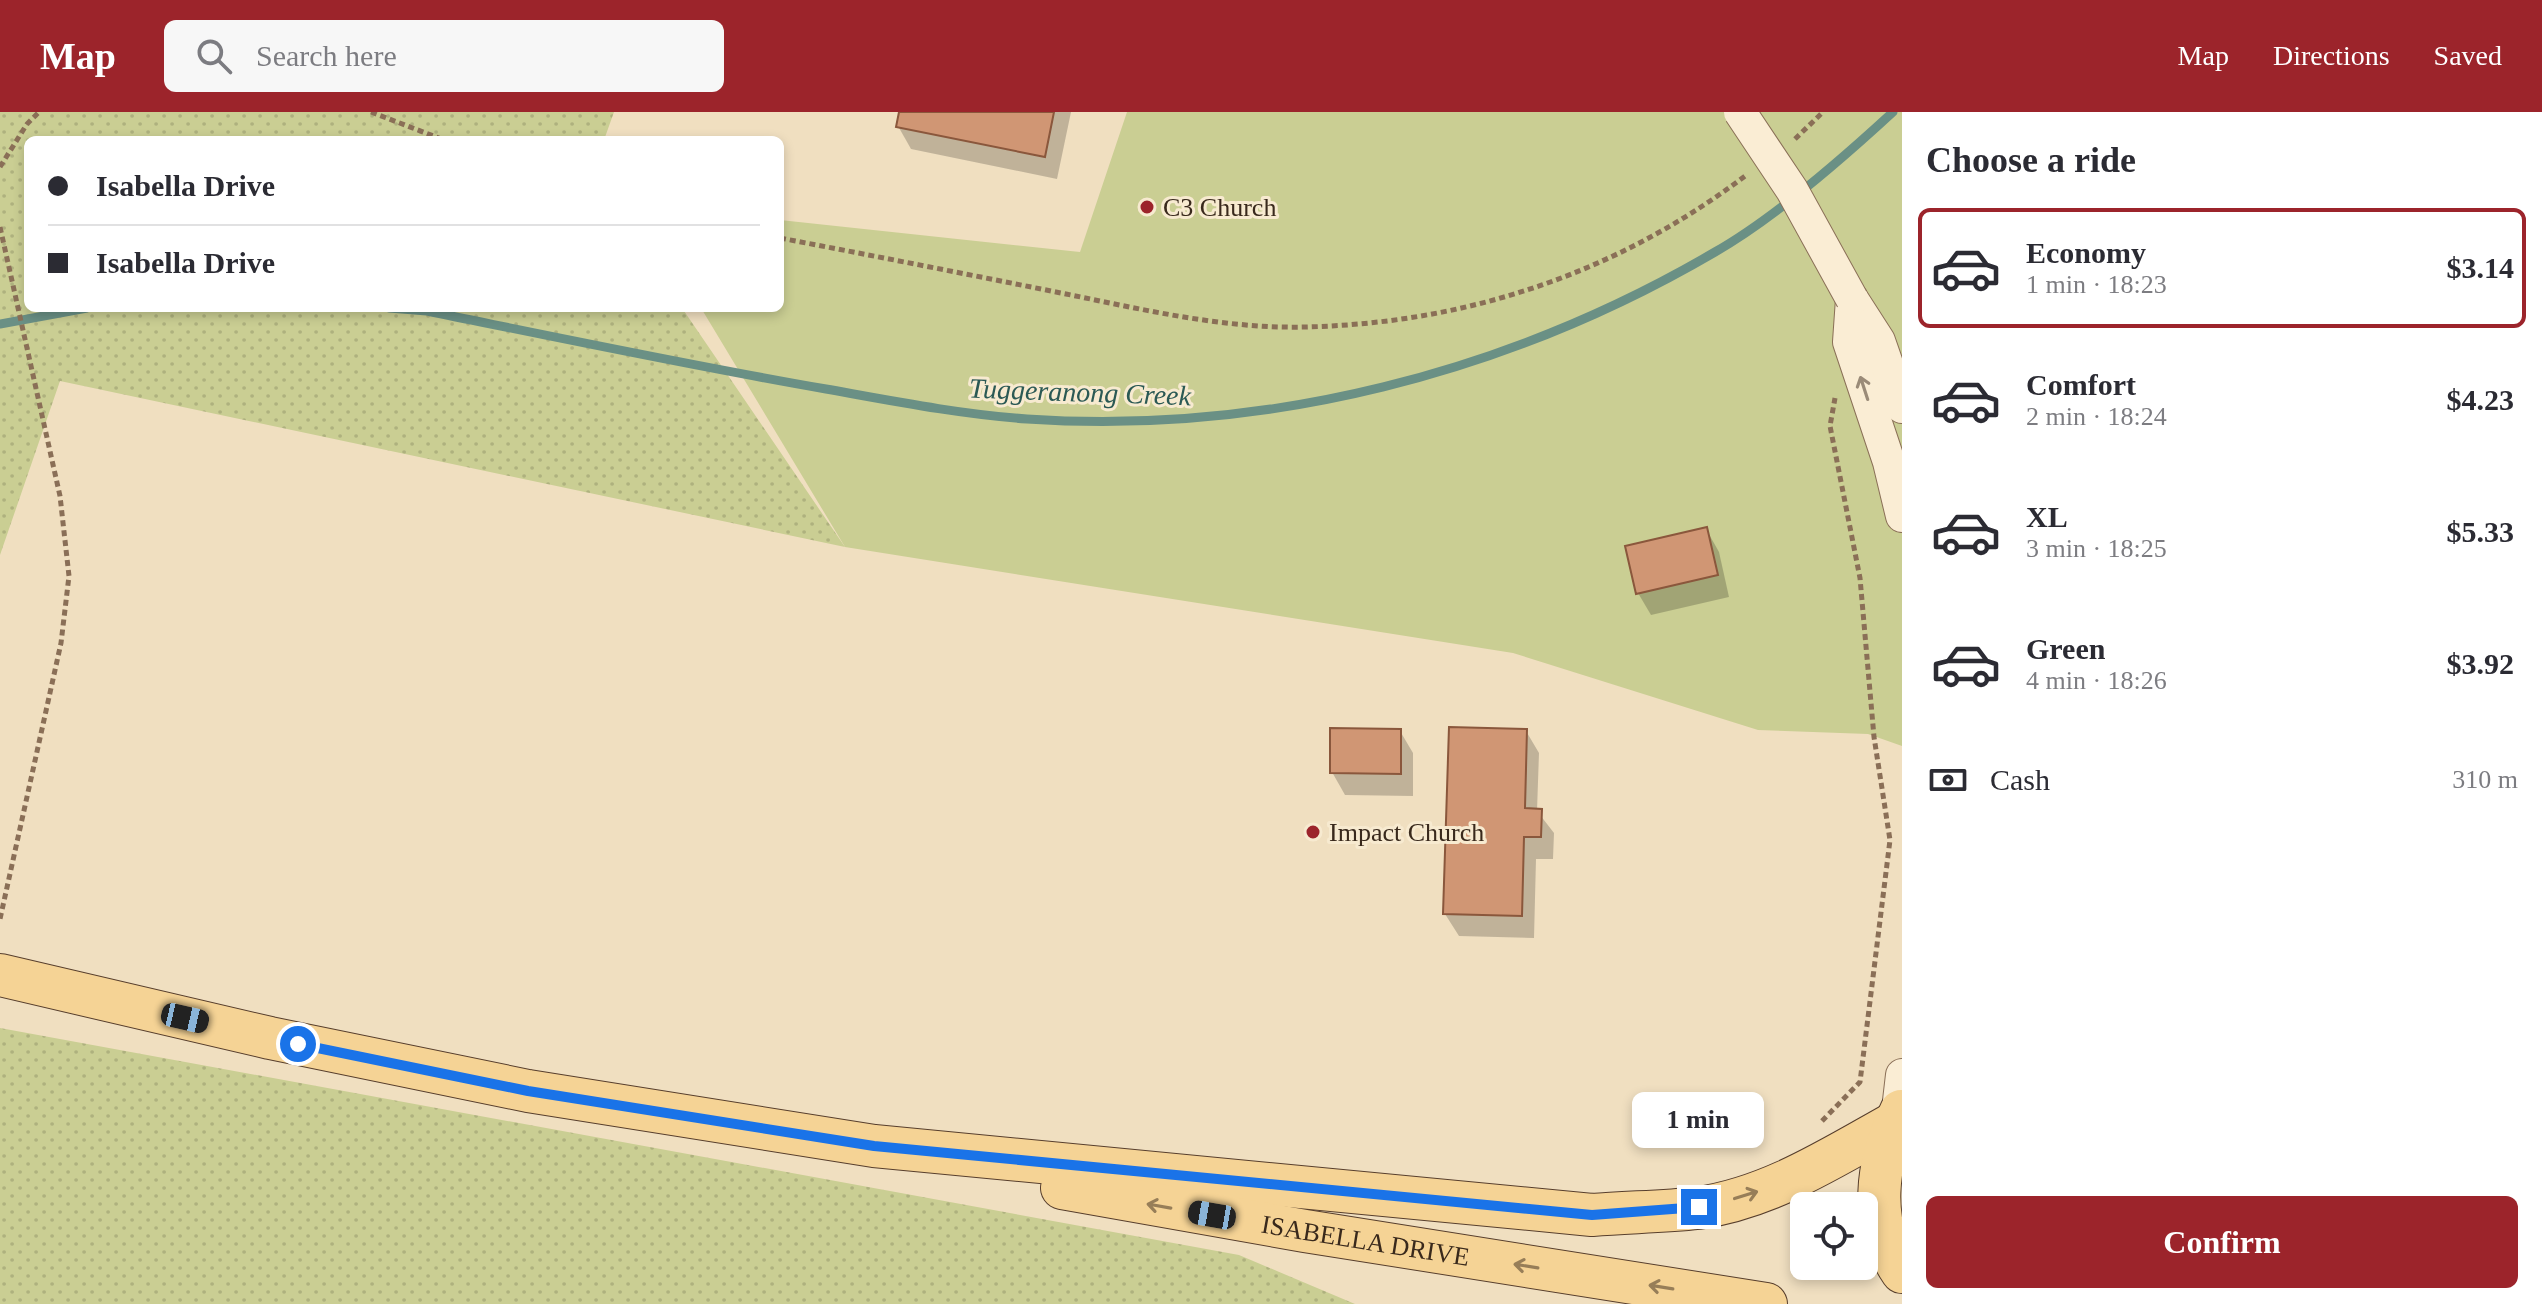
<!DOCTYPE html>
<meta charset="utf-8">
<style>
body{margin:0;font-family:Georgia,serif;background:#f7f7f7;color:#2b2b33;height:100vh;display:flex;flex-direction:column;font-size:30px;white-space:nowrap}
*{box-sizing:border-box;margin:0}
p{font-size:26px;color:#7c7c81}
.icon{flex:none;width:44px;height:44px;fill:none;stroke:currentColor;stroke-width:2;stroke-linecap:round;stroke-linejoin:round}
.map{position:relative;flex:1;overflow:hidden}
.details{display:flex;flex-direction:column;background:#fff;width:640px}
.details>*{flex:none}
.guide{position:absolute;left:24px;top:24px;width:760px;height:176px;border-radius:12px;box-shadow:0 4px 12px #0003;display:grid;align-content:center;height:176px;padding:0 24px;background:#fff}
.controls{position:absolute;left:1790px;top:1080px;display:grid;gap:16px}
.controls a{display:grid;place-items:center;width:88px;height:88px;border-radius:12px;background:#fff;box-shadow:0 4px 12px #0003;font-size:40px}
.end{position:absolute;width:36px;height:36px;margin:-18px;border:10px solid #1a73e8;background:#fff;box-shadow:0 0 0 4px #fff}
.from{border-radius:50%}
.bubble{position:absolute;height:56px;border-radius:12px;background:#fff;box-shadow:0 4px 12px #0003;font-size:26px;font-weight:700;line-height:56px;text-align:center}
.car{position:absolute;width:24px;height:48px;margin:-24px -12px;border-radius:10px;box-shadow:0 0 6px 2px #0007;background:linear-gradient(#222 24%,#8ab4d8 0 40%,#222 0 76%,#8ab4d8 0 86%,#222 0)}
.guide b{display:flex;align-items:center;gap:28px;height:76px;font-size:30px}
.guide b+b{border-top:2px solid #e1e1e2}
.guide i{width:20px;height:20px;background:#2b2b33}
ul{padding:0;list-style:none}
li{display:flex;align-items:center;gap:24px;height:120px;margin:0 16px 12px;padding:0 8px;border:4px solid transparent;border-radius:12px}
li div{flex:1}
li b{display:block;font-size:30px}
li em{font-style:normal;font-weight:700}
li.selected{border-color:#9c242b}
li>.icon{width:72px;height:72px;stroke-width:1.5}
h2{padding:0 24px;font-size:36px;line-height:96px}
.pay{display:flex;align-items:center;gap:20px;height:88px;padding:0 24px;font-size:30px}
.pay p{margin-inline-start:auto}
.primary-button{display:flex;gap:16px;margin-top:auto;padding:16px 24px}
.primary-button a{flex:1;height:92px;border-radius:12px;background:#9c242b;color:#fff;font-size:32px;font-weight:700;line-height:92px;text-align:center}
header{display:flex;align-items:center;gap:48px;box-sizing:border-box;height:112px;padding:0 40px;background:#9c242b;color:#fff}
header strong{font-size:38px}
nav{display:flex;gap:44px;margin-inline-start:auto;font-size:28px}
.search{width:560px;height:72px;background:#f7f7f7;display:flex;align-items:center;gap:20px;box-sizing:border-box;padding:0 28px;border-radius:12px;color:#7c7c81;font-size:30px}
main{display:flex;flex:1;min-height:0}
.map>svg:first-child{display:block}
.grass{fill:url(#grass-dots)}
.park{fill:#cace93}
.shadow{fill:#0003}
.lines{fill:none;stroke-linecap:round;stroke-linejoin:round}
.stream{stroke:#6a9085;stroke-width:9}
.building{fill:#d09674;stroke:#8a573c;stroke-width:2}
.minor-casing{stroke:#8a6f57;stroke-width:34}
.major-casing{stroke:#573e2c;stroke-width:44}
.path{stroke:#8a6f57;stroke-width:5;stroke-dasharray:6 4;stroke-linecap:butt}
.minor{stroke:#faedd4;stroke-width:32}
.major{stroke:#f5d395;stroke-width:42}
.minor-bridge-casing{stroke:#8a6f57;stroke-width:34;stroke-linecap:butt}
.minor-bridge{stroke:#faedd4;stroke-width:32}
.oneway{stroke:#9a8b78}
.oneway2{stroke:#977e58}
.route{stroke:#1a73e8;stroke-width:10}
.poi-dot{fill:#9c242b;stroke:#f7ead0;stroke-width:3}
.labels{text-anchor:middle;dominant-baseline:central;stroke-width:6;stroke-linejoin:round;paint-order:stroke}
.poi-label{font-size:26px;fill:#39291c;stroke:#f7ead0;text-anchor:start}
.street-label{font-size:26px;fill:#39291c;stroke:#f7ead0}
.water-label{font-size:28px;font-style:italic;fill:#2b5954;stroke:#f7ead0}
</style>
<header>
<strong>Map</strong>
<div class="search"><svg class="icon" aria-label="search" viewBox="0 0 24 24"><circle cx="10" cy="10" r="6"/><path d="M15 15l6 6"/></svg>Search here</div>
<nav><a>Map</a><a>Directions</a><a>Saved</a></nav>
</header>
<main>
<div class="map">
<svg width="1902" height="1192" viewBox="0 0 1902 1192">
<defs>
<pattern id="grass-dots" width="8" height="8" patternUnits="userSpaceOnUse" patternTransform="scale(2)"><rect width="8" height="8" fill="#cace93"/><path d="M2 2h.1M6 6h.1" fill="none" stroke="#aeb17e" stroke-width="1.8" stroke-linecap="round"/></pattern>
</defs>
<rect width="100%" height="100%" fill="#f0dfc0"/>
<g class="grass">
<path d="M0,0H614L604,28H28V196H682L845,435L60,269L0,443Z"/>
<path d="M0,916L1239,1143L1355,1192H0Z"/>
</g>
<path class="park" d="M1127,0H1902V634L1868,622L1758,618L1513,541L845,435L701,196H780V108L1080,140Z"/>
<g class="shadow">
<path d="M901,0H1071L1057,67L911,37L898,14Z"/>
<path d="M1706,417L1719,440L1729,485L1651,503L1638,481Z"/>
<path d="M1400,619L1413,641V684L1345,683L1332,660Z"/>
<path d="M1526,619L1539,641L1537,699L1554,721L1553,747H1536L1534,826L1459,824L1445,802Z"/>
</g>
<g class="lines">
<g class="stream">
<path d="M389,196L427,199C560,226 693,254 826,277C893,289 959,302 1027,307C1267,323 1508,261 1715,140C1775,106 1842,47 1893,0"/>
<path d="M0,212L87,196"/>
</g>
</g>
<g class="building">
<path d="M899,0H1054L1045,45L896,15Z"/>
<path d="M1707,415L1718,463L1636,482L1625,434Z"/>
<path d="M1449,615L1527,617L1525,696L1542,697L1541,725H1524L1522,804L1443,802Z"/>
<path d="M1330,616L1401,617V662L1330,661Z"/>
</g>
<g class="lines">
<defs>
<g id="minor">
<path d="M1852,187L1849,230L1889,350L1902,404"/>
<path d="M1852,187L1879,229L1902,295"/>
<path d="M1897,1006L1902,963"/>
</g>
<g id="major">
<path d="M0,863L270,926L528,979L874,1034L1592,1103C1627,1100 1663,1100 1698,1096C1770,1086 1833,1045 1896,1010"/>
<path d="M1901,999C1876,1051 1868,1110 1902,1160"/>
<path id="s1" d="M1062,1076L1305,1119L1766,1192"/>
</g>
</defs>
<use href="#minor" class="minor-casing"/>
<use href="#major" class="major-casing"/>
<g class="path">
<path d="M371,0L444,28"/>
<path d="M1795,27L1823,0"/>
<path d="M0,55L27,12L39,0"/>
<path d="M0,115L60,384L69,464L61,531L0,807"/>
<path d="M780,126C875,144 971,163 1066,182C1145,198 1225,217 1306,215C1467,211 1617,161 1745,64"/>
<path d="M1822,1009L1860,970L1890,728L1874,625L1860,466L1830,314L1835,286"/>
</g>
<use href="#minor" class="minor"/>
<use href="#major" class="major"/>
<defs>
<path id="minor-bridge" d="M1740,0L1792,78L1852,187"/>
</defs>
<use href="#minor-bridge" class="minor-bridge-casing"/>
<use href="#minor-bridge" class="minor-bridge"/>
</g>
<defs><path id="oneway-shaft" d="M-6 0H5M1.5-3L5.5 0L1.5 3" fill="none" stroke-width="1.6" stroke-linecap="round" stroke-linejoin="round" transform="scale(2)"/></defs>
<use class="oneway" href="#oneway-shaft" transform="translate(1864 276) rotate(-108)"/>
<g class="oneway2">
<use href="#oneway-shaft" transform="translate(1746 1083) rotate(-17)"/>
<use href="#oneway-shaft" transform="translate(1159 1094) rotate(-170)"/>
<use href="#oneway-shaft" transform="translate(1526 1154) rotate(-171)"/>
<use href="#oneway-shaft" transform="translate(1661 1175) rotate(-171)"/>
</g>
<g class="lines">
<path class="route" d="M298,932L528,979L874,1034L1592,1103L1699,1095"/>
</g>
<g class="poi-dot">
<circle cx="1147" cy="95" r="8"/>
<circle cx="1313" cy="720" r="8"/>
</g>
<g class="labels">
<g class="poi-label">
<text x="1163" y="95">C3 Church</text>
<text x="1329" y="720">Impact Church</text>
</g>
<g class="street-label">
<text stroke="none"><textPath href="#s1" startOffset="308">ISABELLA DRIVE</textPath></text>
</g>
<g class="water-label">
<text transform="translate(1080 280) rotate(2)">Tuggeranong Creek</text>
</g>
</g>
</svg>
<div class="controls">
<a><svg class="icon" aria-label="locate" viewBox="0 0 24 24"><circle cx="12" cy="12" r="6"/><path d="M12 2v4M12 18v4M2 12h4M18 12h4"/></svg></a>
</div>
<i class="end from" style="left:298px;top:932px"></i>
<i class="end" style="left:1699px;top:1095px"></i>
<div class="bubble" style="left:1632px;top:980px;width:132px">1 min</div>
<i class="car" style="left:185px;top:906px;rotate:103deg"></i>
<i class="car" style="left:1212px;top:1103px;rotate:280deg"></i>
<div class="guide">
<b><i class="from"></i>Isabella Drive</b>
<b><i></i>Isabella Drive</b>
</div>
</div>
<section class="details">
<h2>Choose a ride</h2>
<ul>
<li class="selected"><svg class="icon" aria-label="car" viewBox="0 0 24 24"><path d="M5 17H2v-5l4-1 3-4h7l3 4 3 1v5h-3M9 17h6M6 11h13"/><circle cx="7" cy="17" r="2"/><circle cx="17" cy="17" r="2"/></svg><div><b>Economy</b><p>1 min · 18:23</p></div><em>$3.14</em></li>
<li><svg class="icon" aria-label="car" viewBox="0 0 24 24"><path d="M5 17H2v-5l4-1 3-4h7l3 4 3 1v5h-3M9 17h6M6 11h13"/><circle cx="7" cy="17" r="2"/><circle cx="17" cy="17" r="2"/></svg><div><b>Comfort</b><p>2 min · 18:24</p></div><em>$4.23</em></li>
<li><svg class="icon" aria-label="car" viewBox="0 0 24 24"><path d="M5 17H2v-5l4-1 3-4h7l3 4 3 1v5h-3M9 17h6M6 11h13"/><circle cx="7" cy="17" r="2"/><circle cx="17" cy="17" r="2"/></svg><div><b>XL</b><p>3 min · 18:25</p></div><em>$5.33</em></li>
<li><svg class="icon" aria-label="car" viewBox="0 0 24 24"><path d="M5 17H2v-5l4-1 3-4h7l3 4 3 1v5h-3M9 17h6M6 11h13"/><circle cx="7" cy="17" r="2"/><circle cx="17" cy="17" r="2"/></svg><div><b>Green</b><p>4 min · 18:26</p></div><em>$3.92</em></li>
</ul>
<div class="pay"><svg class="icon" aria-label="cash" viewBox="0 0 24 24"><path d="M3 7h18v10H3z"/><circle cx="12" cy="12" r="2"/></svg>Cash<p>310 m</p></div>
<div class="primary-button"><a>Confirm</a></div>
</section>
</main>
